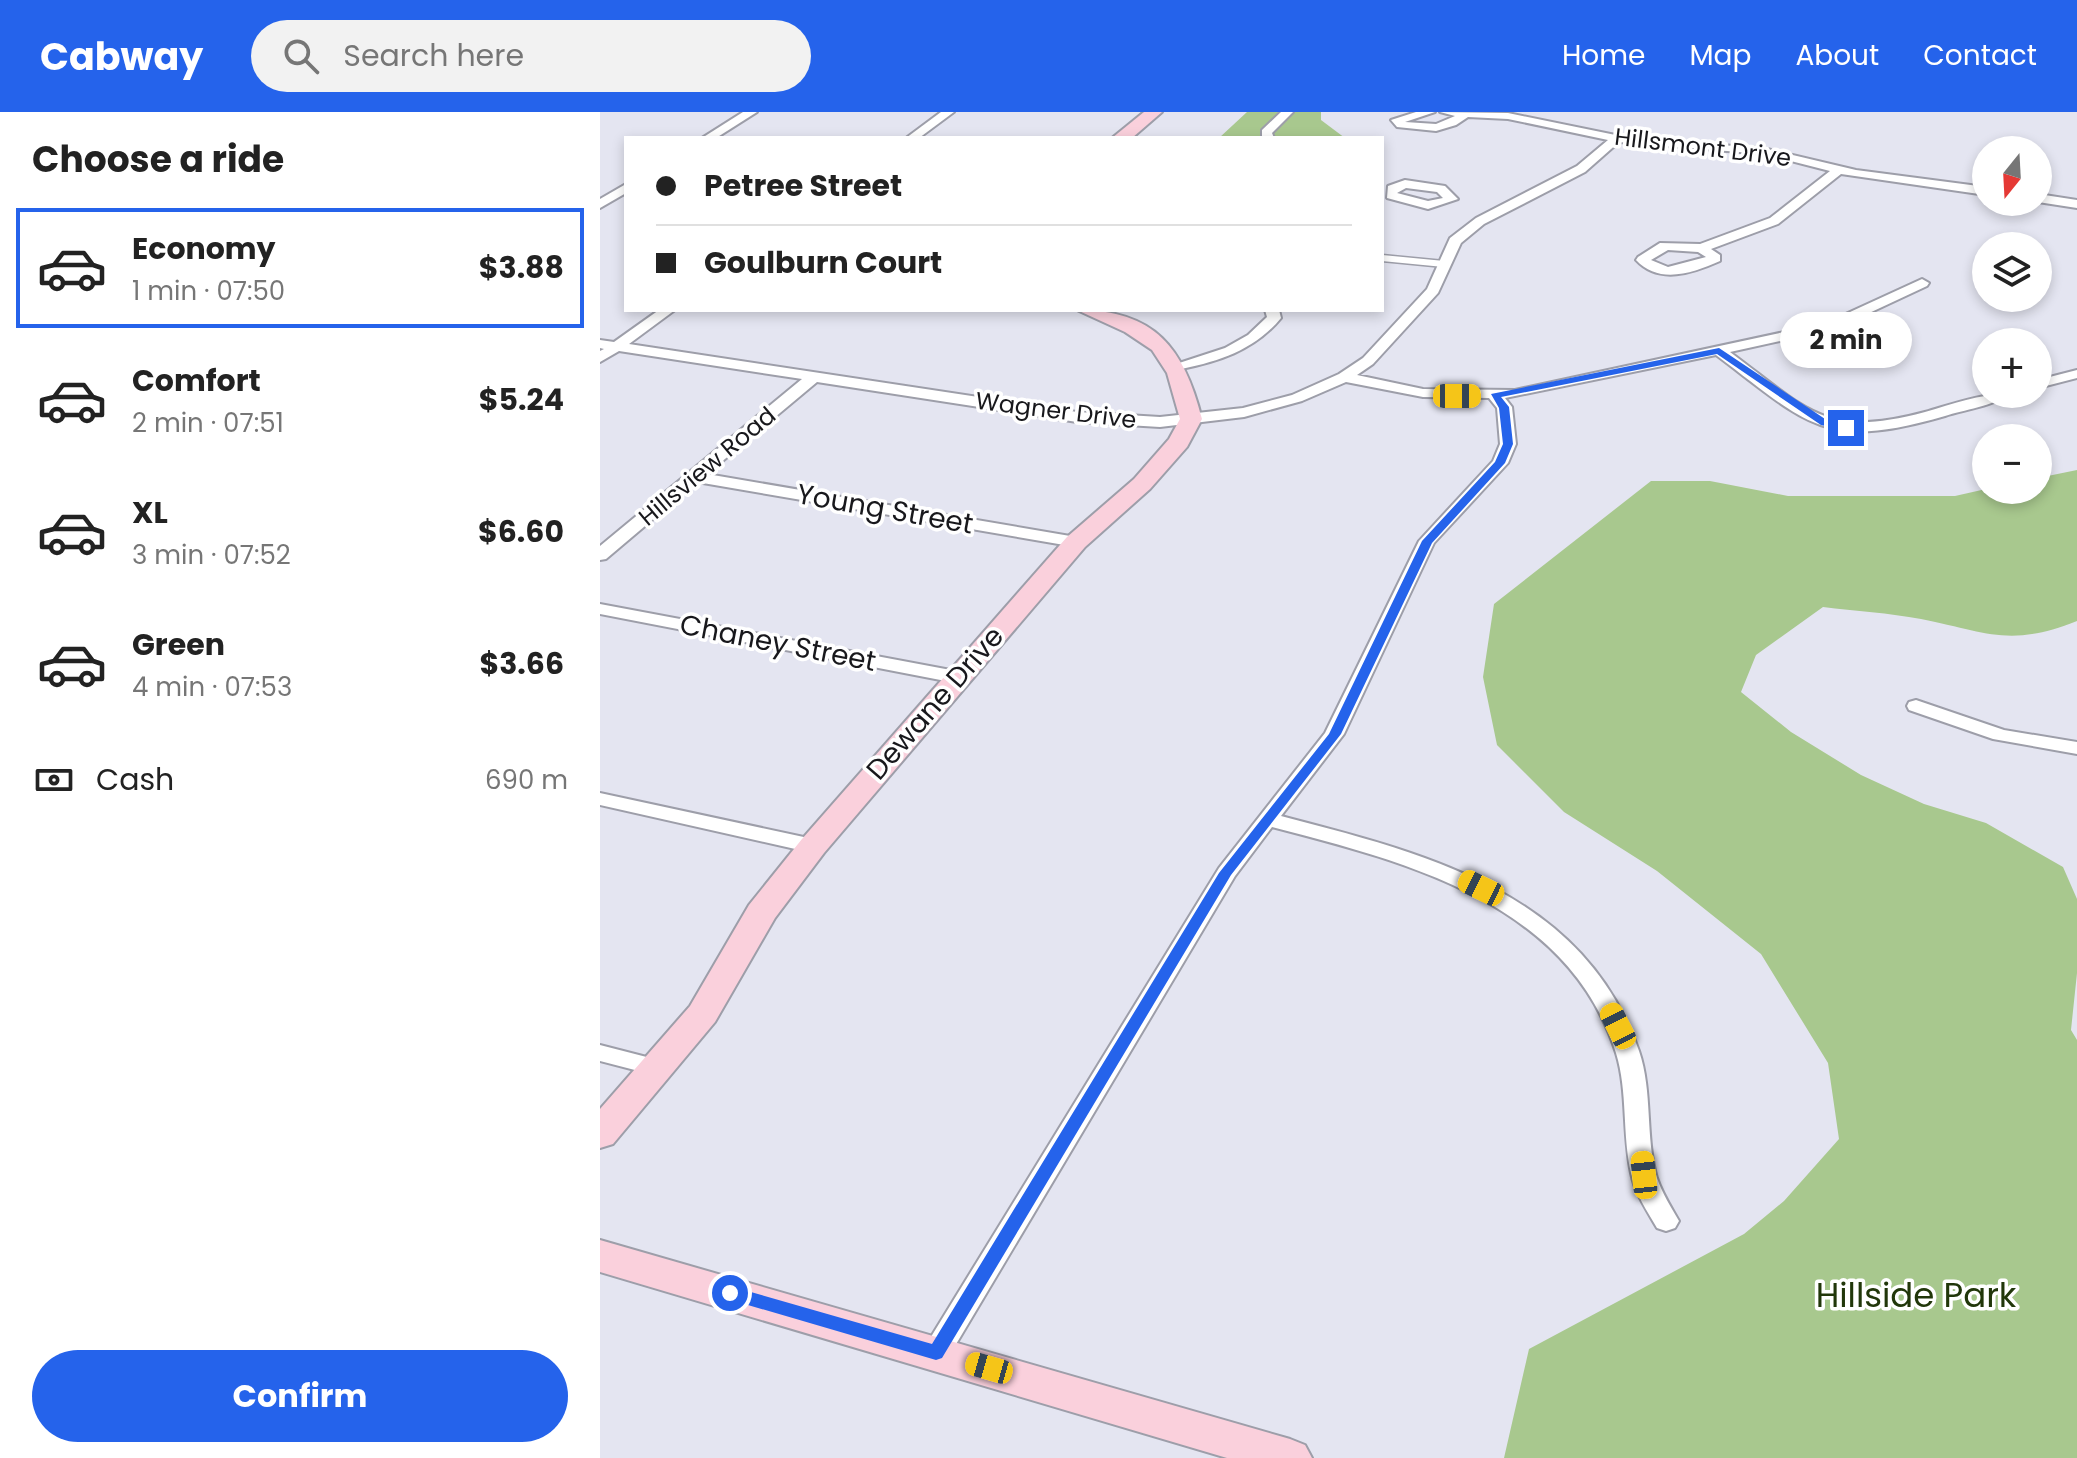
<!DOCTYPE html>
<meta charset="utf-8">
<style>
body{margin:0;font-family:Poppins,sans-serif;background:#f2f2f2;color:#222;height:100vh;display:flex;flex-direction:column;font-size:30px;white-space:nowrap}
*{box-sizing:border-box;margin:0}
p{font-size:26px;color:#767676}
.icon{flex:none;width:44px;height:44px;fill:none;stroke:currentColor;stroke-width:2;stroke-linecap:round;stroke-linejoin:round}
.map{position:relative;flex:1;overflow:hidden}
.side{display:flex;flex-direction:column;background:#fff;width:600px}
.side>*{flex:none}
.top-card{position:absolute;left:24px;top:24px;width:760px;height:176px;border-radius:0px;box-shadow:0 4px 12px #0003;display:grid;align-content:center;height:176px;padding:0 32px;background:#fff}
.needle{width:52px;rotate:198deg}
.tools{position:absolute;left:1372px;top:24px;display:grid;gap:16px}
.tools a{display:grid;place-items:center;width:80px;height:80px;border-radius:50%;background:#fff;box-shadow:0 4px 12px #0003;font-size:40px}
.end{position:absolute;width:36px;height:36px;margin:-18px;border:10px solid #2563eb;background:#fff;box-shadow:0 0 0 4px #fff}
.from{border-radius:50%}
.bubble{position:absolute;height:56px;border-radius:28px;background:#fff;box-shadow:0 4px 12px #0003;font-size:26px;font-weight:700;line-height:56px;text-align:center}
.car{position:absolute;width:24px;height:48px;margin:-24px -12px;border-radius:10px;box-shadow:0 0 6px 2px #0007;background:linear-gradient(#f5c518 24%,#345 0 40%,#f5c518 0 76%,#345 0 86%,#f5c518 0)}
.top-card b{display:flex;align-items:center;gap:28px;height:76px;font-size:30px}
.top-card b+b{border-top:2px solid #e0e0e0}
.top-card i{width:20px;height:20px;background:#222}
ul{padding:0;list-style:none}
li{display:flex;align-items:center;gap:24px;height:120px;margin:0 16px 12px;padding:0 16px;border:4px solid transparent;border-radius:0px}
li div{flex:1}
li b{display:block;font-size:30px}
li em{font-style:normal;font-weight:700}
li.on{border-color:#2563eb}
li>.icon{width:72px;height:72px;stroke-width:1.5}
h2{padding:0 32px;font-size:36px;line-height:96px}
.pay{display:flex;align-items:center;gap:20px;height:88px;padding:0 32px;font-size:30px}
.pay p{margin-inline-start:auto}
.action{display:flex;gap:16px;margin-top:auto;padding:16px 32px}
.action a{flex:1;height:92px;border-radius:48px;background:#2563eb;color:#fff;font-size:32px;font-weight:700;line-height:92px;text-align:center}
header{display:flex;align-items:center;gap:48px;box-sizing:border-box;height:112px;padding:0 40px;background:#2563eb;color:#fff}
header strong{font-size:38px}
nav{display:flex;gap:44px;margin-inline-start:auto;font-size:28px}
.search{width:560px;height:72px;background:#f2f2f2;display:flex;align-items:center;gap:20px;box-sizing:border-box;padding:0 28px;border-radius:44px;color:#767676;font-size:30px}
main{display:flex;flex:1;min-height:0}
.map>svg:first-child{display:block}
.green{fill:#a8c88e}
.lines{fill:none;stroke-linecap:round;stroke-linejoin:round}
.lane-casing{stroke:#9d9ea9;stroke-width:9}
.street-casing{stroke:#9d9ea9;stroke-width:4}
.secondary-casing{stroke:#9d9ea9;stroke-width:4}
.lane{stroke:#fff;stroke-width:6}
.street{fill:#fff;fill-rule:evenodd}
.secondary{fill:#fad0dc;fill-rule:evenodd}
.route{fill:#2563eb}
.labels{text-anchor:middle;dominant-baseline:central;stroke-width:7;stroke-linejoin:round;paint-order:stroke}
.far-street-label{font-size:24px;fill:#18181c;stroke:#fff}
.street-label{font-size:28px;fill:#18181c;stroke:#fff}
.near-park-label{font-size:34px;fill:#21370a;stroke:#fff}
</style>
<header>
<strong>Cabway</strong>
<div class="search"><svg class="icon" aria-label="search" viewBox="0 0 24 24"><circle cx="10" cy="10" r="6"/><path d="M15 15l6 6"/></svg>Search here</div>
<nav><a>Home</a><a>Map</a><a>About</a><a>Contact</a></nav>
</header>
<main>
<section class="side">
<h2>Choose a ride</h2>
<ul>
<li class="on"><svg class="icon" aria-label="car" viewBox="0 0 24 24"><path d="M5 17H2v-5l4-1 3-4h7l3 4 3 1v5h-3M9 17h6M6 11h13"/><circle cx="7" cy="17" r="2"/><circle cx="17" cy="17" r="2"/></svg><div><b>Economy</b><p>1 min · 07:50</p></div><em>$3.88</em></li>
<li><svg class="icon" aria-label="car" viewBox="0 0 24 24"><path d="M5 17H2v-5l4-1 3-4h7l3 4 3 1v5h-3M9 17h6M6 11h13"/><circle cx="7" cy="17" r="2"/><circle cx="17" cy="17" r="2"/></svg><div><b>Comfort</b><p>2 min · 07:51</p></div><em>$5.24</em></li>
<li><svg class="icon" aria-label="car" viewBox="0 0 24 24"><path d="M5 17H2v-5l4-1 3-4h7l3 4 3 1v5h-3M9 17h6M6 11h13"/><circle cx="7" cy="17" r="2"/><circle cx="17" cy="17" r="2"/></svg><div><b>XL</b><p>3 min · 07:52</p></div><em>$6.60</em></li>
<li><svg class="icon" aria-label="car" viewBox="0 0 24 24"><path d="M5 17H2v-5l4-1 3-4h7l3 4 3 1v5h-3M9 17h6M6 11h13"/><circle cx="7" cy="17" r="2"/><circle cx="17" cy="17" r="2"/></svg><div><b>Green</b><p>4 min · 07:53</p></div><em>$3.66</em></li>
</ul>
<div class="pay"><svg class="icon" aria-label="cash" viewBox="0 0 24 24"><path d="M3 7h18v10H3z"/><circle cx="12" cy="12" r="2"/></svg>Cash<p>690 m</p></div>
<div class="action"><a>Confirm</a></div>
</section>
<div class="map">
<svg width="1477" height="1346" viewBox="0 0 1477 1346">
<rect width="100%" height="100%" fill="#e4e5f1"/>
<g class="green">
<path d="M647,0H721V8L745,26H619Z"/>
<path d="M1477,358V509C1409,536 1387,520 1321,507C1289,501 1255,499 1223,495L1156,543L1141,580L1191,620L1261,663L1324,692L1386,711L1463,755L1477,787V861L1471,918L1477,928V1346H904L929,1237L1144,1122L1184,1089L1239,1027L1228,951L1161,842L1057,759L964,700L897,633L883,565L894,492L1051,369H1110L1188,384H1355L1386,377L1438,378V366Z"/>
</g>
<g class="lines">
<defs>
<path id="lane" d="M782,146L844,152"/>
<g id="street">
<path d="M143,0H157L116,26H102Z"/>
<path d="M341,0H354L319,26H306Z"/>
<path d="M681,0H693L672,21L674,26H662V18Z"/>
<path d="M816,0H835L805,10L836,12L855,4L840,0L908,1L1035,27L1163,36L1256,58L1386,75V83L1241,62L1178,112L1111,137L1120,143V149C1093,161 1059,173 1036,148L1038,145L1060,131L1100,132L1170,106L1230,59L1163,42L1019,30L985,60L884,112L861,131L838,181L773,252L757,263L823,277L915,278L1226,211L1322,167L1329,171L1327,174L1235,217L1130,240C1207,297 1224,327 1325,300C1353,292 1379,282 1408,282C1394,294 1363,298 1345,304C1224,339 1209,313 1116,243L905,286L912,295L916,332L908,351L834,431L744,622L681,704C827,742 983,780 1039,939C1053,980 1045,1025 1057,1066C1062,1081 1071,1095 1079,1109L1075,1116L1066,1119L1057,1116C1047,1099 1035,1081 1031,1061C1022,1022 1028,980 1016,941C969,791 807,750 672,715L635,764L346,1249L336,1252L326,1249L322,1241L326,1233L619,756L725,621L819,429L893,349L900,332L897,296L889,286L823,285L746,270L702,289L644,305L560,315L477,310L217,270L107,362L476,425L484,430L476,435L97,370L6,447L0,448V434L202,267L19,239L0,250V239L4,237L0,236V228L14,230L59,198H75L29,232L477,300L560,305L643,296L692,283L739,262L763,246L827,177L850,126L876,106L977,54L1008,28L908,7L868,5L856,13L836,19L797,15L791,8ZM1068,138L1098,140L1106,145L1068,155L1051,148Z"/>
<path d="M805,68L845,74L858,87L828,97L787,86L788,74ZM806,76L837,80L843,86L828,89L797,81Z"/>
<path d="M26,72V81L0,96V87Z"/>
<path d="M1438,82L1477,88V96L1438,90Z"/>
<path d="M665,198H679L681,206C654,239 617,250 577,258L570,254L625,236L648,223L667,205Z"/>
<path d="M1477,258V266L1438,276V268Z"/>
<path d="M0,492L356,559L365,565L356,571L0,502Z"/>
<path d="M1316,588L1404,618L1477,630V642L1393,627L1309,598L1307,594L1309,590Z"/>
<path d="M0,681L213,727L223,734L213,741L0,693Z"/>
<path d="M0,933L66,950L70,956L66,962L58,964L0,949Z"/>
</g>
<g id="secondary">
<path d="M544,0H562L532,26H512Z"/>
<path d="M477,198C555,198 584,236 602,307L587,335L550,377L485,435L224,741L175,806L115,910L13,1032L0,1036V997L90,894L149,793L202,727L467,425L534,367L569,327L580,307L567,261L552,238L525,220Z"/>
<path d="M0,1128L690,1327L705,1333L712,1346H627L0,1160Z"/>
</g>
</defs>
<use href="#lane" class="lane-casing"/>
<use href="#street" class="street-casing"/>
<use href="#secondary" class="secondary-casing"/>
<use href="#lane" class="lane"/>
<use href="#street" class="street"/>
<use href="#secondary" class="secondary"/>
</g>
<path class="route" d="M1119,236L1228,309L1251,316L1246,319L1221,313L1117,242L901,285L909,295L913,332L905,351L832,431L741,622L631,763L342,1246L336,1248L124,1186V1176L130,1174L332,1232L619,761L729,622L822,429L895,350L903,332L899,296L891,282Z"/>
<g class="labels">
<g class="far-street-label">
<text transform="translate(1103 35) rotate(7)">Hillsmont Drive</text>
<text transform="translate(456 298) rotate(7)">Wagner Drive</text>
<text transform="translate(107 354) rotate(-40)">Hillsview Road</text>
</g>
<g class="street-label">
<text transform="translate(285 397) rotate(10)">Young Street</text>
<text transform="translate(178 531) rotate(11)">Chaney Street</text>
<text transform="translate(335 591) rotate(-49)">Dewane Drive</text>
</g>
<g class="near-park-label">
<text x="1316" y="1183">Hillside Park</text>
</g>
</g>
</svg>
<div class="tools">
<a><svg class="needle" viewBox="-14 -14 28 28"><path d="M0-13l5 13h-10z" fill="#e53935"/><path d="M0 13l5-13h-10z" fill="#767676"/></svg></a>
<a><svg class="icon" aria-label="layers" viewBox="0 0 24 24"><path d="M12 4l9 5-9 5-9-5zM3 14l9 5 9-5"/></svg></a>
<a>+</a>
<a>−</a>
</div>
<i class="end from" style="left:130px;top:1181px"></i>
<i class="end" style="left:1246px;top:316px"></i>
<div class="bubble" style="left:1180px;top:200px;width:132px">2 min</div>
<i class="car" style="left:857px;top:284px;rotate:90deg"></i>
<i class="car" style="left:881px;top:776px;rotate:296deg"></i>
<i class="car" style="left:1018px;top:914px;rotate:333deg"></i>
<i class="car" style="left:1044px;top:1063px;rotate:354deg"></i>
<i class="car" style="left:389px;top:1256px;rotate:286deg"></i>
<div class="top-card">
<b><i class="from"></i>Petree Street</b>
<b><i></i>Goulburn Court</b>
</div>
</div>
</main>
